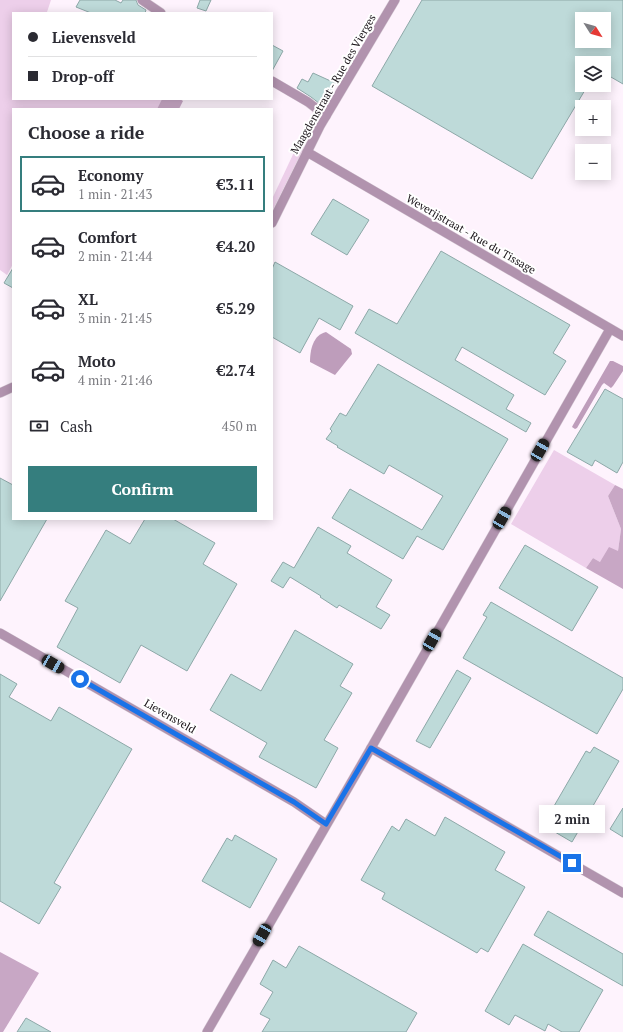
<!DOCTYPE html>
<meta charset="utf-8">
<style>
body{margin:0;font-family:"PT Serif",serif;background:#f2f2f3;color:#2b2b33;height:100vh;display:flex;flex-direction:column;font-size:15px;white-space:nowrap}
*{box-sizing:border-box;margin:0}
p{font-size:13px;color:#7c7c81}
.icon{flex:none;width:22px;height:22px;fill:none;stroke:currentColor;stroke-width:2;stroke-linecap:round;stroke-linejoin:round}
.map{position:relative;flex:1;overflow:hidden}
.sheet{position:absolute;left:12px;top:108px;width:261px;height:412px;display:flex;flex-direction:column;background:#fff;border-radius:0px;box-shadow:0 2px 10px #0003}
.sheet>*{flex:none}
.banner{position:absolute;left:12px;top:12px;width:261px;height:88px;border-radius:0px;box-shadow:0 2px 10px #0003;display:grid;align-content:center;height:88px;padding:0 16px;background:#fff}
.needle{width:26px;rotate:127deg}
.controls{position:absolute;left:575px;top:12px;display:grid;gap:8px}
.controls a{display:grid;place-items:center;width:36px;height:36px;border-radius:0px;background:#fff;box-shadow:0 2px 10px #0003;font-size:20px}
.end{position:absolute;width:18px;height:18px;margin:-9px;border:5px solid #1a73e8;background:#fff;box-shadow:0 0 0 2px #fff}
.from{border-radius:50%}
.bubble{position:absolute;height:28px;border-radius:0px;background:#fff;box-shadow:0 2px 10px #0003;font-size:13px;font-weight:700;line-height:28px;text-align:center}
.car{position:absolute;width:12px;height:24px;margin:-12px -6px;border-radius:5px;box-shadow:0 0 3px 1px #0007;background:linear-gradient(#222 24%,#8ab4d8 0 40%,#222 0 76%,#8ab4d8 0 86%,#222 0)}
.banner b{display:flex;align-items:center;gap:14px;height:38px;font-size:15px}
.banner b+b{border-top:1px solid #e1e1e2}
.banner i{width:10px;height:10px;background:#2b2b33}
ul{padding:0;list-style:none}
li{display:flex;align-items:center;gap:12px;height:56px;margin:0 8px 6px;padding:0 8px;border:2px solid transparent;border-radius:0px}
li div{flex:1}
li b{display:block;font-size:15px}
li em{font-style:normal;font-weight:700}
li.active{border-color:#357e7e}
li>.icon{width:36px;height:36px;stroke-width:1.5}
h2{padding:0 16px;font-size:18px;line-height:48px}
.pay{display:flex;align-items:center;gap:10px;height:44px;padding:0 16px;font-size:15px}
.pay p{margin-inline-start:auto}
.primary-button{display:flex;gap:8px;margin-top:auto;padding:8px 16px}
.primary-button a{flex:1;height:46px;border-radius:0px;background:#357e7e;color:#fff;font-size:16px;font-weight:700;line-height:46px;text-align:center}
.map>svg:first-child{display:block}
.green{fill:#edcfea}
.forest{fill:#c8a7c5}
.water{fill:#be9dbb}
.building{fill:#bedad9;stroke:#8da8a8;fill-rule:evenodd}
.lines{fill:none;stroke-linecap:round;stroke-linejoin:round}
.street-casing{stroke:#d9cfd8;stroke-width:10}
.street{stroke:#b193ae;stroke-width:9}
.route{stroke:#1a73e8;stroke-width:5}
.labels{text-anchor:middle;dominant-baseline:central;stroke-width:4;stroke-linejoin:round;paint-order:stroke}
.street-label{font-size:11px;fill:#191318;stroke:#fff}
</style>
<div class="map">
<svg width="623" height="1032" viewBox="0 0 623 1032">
<rect width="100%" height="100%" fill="#fef3fd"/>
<g class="green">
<path d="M0,0H51L47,12L48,13H13V99H162L157,109H13V264L7,275L0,270Z"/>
<path d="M313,112L316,119V123L272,212V199Z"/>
<path d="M554,450L615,485L608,496L621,529L618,551L600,562L593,558L586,568L511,524Z"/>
</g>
<g class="forest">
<path d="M162,99H180L183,101L179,109H157Z"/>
<path d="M615,485L623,489V589L586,568L593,558L600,562L609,547L618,551L621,529L608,496Z"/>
<path d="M0,952L39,973L3,1032H0Z"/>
</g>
<g class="water">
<path d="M326,332L351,349L352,354L335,375L310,362C310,350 313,335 326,332Z"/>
<path d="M610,361H613L623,366V371L613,386L611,388L604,383L602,385L577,428L575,429L572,427L573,425Z"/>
</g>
<g class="building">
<path d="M80,0H115L121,3L123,0H136L138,5L146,10L145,13H91L76,7Z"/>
<path d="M200,0H211L206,11L197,8Z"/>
<path d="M422,0H623V84L604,73V63H582V85H588L532,179L372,86ZM582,19H604V41H582Z"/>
<path d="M272,45L283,51L272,71Z"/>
<path d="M313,73L335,83L324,107L311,97L297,88L302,79L308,82Z"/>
<path d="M333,199L369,220L347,255L311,234Z"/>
<path d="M441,251L570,325L553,353L566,361L545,395L462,347L455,360L514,395L506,409L531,423L526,432L355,333L369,309L397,324Z"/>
<path d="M275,262L353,306L340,330L319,318L300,353L272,337V269Z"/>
<path d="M13,268V288L4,283Z"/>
<path d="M378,364L508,439L443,550L417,536L403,559L332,518L350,489L422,530L443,496L389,465L384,474L337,447L338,446L326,439L332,431L330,429L340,413L346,416Z"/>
<path d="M605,389L623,399V462L617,473L595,460L592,466L567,452Z"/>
<path d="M0,478L13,485V519H47L0,601Z"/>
<path d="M145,519H173L215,543L203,564L237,584L187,671L141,645L120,683L57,647L78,608L65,601L106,530L130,544Z"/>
<path d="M318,527L351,546L347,553L392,580L376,607L390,615L381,629L339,605L337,608L320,597L321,596L290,577L283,588L271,581L283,562L294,568Z"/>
<path d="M525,545L598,587L572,631L499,588Z"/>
<path d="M491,602L623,678V689L597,734L463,658L487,617L483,615Z"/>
<path d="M295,630L353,664L340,686L352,693L324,740L338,748L316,788L259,757L267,743L210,710L231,674L261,691Z"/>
<path d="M457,670L471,678L430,748L416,741Z"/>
<path d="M0,674L17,684L9,697L51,721L59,707L132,749L54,883L61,887L39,924L0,901Z"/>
<path d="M594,747L619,761L572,842L543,825L586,751L590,753Z"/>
<path d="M623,808V837L610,829Z"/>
<path d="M445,817L505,852L495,870L525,887L488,952L481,948L477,953L382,899L385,893L361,880L392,826L399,831L406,819L435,836Z"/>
<path d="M235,835L277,859L250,908L202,881L227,838L232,841Z"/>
<path d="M548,911L623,954V986L534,935Z"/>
<path d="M523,944L603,990L579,1032H562L548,1024L545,1031L515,1015L509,1025L485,1011Z"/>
<path d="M299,946L417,1013L406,1032H262L270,1019L260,1014L273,992L260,984L273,960L286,968Z"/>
<path d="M26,1018L51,1032H17Z"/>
</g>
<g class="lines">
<defs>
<g id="street">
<path d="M142,0L161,13"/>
<path d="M272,81L308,102L326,116"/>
<path d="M307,152L623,336"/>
<path d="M272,223L320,126L395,0"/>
<path d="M0,393L13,387"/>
<path d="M0,633L294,802L326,824"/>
<path d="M371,748L623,893"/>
<path d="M207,1032L371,748L610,329"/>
</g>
</defs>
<use href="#street" class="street-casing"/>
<use href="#street" class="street"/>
</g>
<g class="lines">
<path class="route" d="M80,679L294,802L326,824L371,748L572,863"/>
</g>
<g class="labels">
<g class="street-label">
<text transform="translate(333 84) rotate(-60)">Maagdenstraat - Rue des Vierges</text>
<text transform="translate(471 234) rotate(30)">Weverijstraat - Rue du Tissage</text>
<text transform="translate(170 716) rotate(30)">Lievensveld</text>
</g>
</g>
</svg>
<div class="controls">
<a><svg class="needle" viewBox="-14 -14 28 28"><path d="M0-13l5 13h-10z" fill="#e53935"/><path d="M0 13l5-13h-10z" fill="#7c7c81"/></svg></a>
<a><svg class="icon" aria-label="layers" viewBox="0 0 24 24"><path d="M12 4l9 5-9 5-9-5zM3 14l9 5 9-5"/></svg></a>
<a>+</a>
<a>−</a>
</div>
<i class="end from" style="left:80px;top:679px"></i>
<i class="end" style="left:572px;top:863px"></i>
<div class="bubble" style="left:539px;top:805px;width:66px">2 min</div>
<i class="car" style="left:540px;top:450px;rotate:30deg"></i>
<i class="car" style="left:502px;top:518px;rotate:30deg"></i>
<i class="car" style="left:432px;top:640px;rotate:30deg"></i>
<i class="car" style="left:53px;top:664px;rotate:120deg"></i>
<i class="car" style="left:262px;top:935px;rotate:210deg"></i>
<div class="banner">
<b><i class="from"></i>Lievensveld</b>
<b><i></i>Drop-off</b>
</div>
<section class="sheet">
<h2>Choose a ride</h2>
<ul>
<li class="active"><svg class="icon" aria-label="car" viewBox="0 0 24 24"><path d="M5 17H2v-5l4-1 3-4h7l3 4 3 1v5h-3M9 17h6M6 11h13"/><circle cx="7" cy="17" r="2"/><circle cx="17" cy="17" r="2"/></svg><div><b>Economy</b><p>1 min · 21:43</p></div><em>€3.11</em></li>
<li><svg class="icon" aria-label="car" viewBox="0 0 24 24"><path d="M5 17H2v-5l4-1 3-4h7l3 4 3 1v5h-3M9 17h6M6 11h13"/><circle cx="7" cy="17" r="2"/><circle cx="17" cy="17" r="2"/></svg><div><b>Comfort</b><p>2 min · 21:44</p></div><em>€4.20</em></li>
<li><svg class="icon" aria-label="car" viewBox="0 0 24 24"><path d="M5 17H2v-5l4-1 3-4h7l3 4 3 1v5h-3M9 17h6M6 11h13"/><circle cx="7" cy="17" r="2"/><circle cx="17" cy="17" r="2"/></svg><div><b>XL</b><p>3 min · 21:45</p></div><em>€5.29</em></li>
<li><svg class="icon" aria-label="car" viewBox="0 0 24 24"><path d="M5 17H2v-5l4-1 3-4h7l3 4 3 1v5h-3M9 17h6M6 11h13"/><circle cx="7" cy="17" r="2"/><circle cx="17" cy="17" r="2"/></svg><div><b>Moto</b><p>4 min · 21:46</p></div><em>€2.74</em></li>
</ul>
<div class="pay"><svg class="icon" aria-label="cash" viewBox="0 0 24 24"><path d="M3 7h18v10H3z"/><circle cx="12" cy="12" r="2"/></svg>Cash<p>450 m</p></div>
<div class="primary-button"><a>Confirm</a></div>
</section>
</div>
